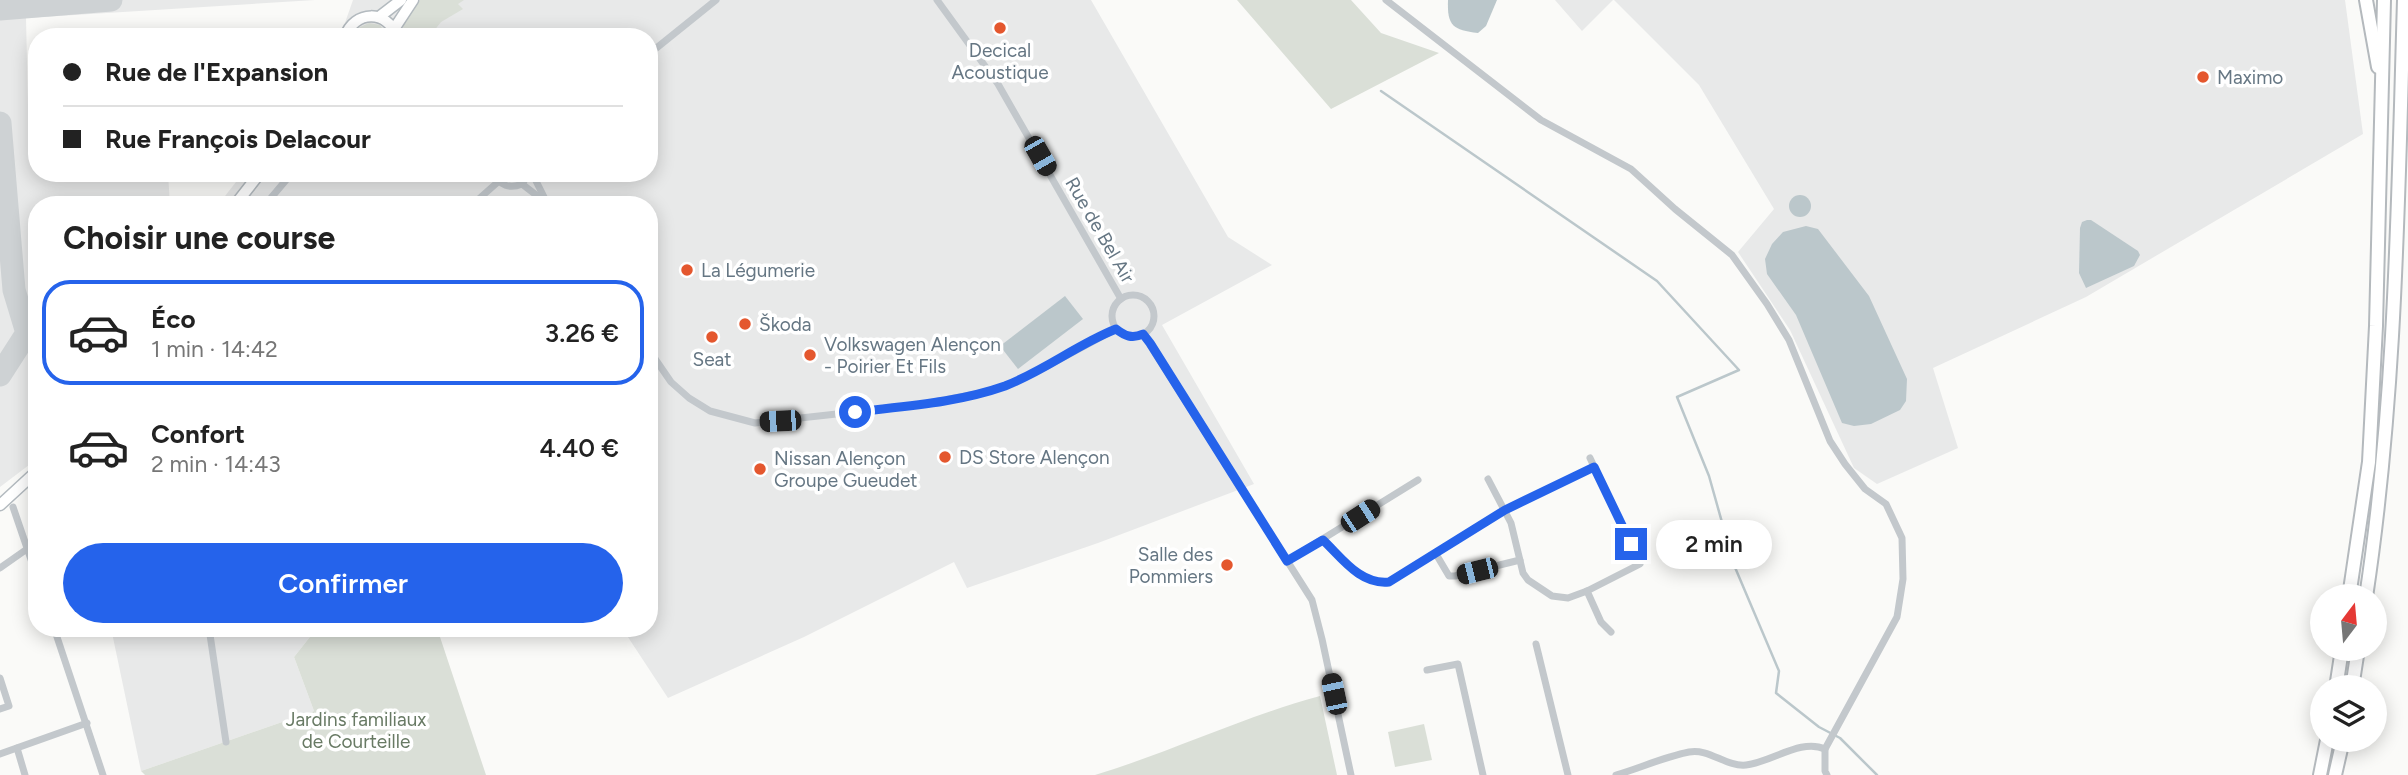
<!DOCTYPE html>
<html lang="fr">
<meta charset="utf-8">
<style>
body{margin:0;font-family:Figtree,sans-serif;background:#f2f2f2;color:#222;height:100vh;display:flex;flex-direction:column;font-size:26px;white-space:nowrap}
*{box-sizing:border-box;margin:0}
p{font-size:23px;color:#767676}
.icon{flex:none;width:38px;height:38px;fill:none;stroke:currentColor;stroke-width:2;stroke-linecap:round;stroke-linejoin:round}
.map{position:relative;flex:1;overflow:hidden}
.side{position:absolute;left:28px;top:196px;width:630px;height:441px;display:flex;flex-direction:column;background:#fff;border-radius:28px;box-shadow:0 4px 18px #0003}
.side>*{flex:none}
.top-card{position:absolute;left:28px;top:28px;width:630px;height:154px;border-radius:28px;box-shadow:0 4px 18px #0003;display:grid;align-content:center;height:154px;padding:0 35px;background:#fff}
.needle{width:46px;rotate:16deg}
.buttons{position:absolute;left:2310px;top:584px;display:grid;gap:14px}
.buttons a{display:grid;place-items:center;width:77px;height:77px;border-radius:50%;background:#fff;box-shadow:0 4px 18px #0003;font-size:35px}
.end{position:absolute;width:32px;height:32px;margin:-16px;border:9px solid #2563eb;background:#fff;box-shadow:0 0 0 4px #fff}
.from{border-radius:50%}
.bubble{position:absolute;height:49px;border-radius:24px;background:#fff;box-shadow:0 4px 18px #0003;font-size:23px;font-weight:600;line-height:49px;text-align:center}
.car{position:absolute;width:21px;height:42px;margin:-21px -10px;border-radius:9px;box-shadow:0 0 5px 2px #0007;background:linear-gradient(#222 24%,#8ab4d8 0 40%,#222 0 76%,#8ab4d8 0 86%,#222 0)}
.top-card b{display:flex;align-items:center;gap:24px;height:66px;font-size:26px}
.top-card b+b{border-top:2px solid #e0e0e0}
.top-card i{width:18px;height:18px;background:#222}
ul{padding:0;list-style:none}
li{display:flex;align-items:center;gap:21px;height:105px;margin:0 14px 10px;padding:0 21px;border:4px solid transparent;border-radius:28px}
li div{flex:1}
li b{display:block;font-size:26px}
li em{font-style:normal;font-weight:600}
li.selected{border-color:#2563eb}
li>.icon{width:63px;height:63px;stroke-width:1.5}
h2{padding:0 35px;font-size:32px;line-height:84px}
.button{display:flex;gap:14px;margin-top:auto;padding:14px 35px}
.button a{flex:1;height:80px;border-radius:42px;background:#2563eb;color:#fff;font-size:28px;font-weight:600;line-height:80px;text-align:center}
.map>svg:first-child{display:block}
.built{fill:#e8e9e9}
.green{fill:#dadfd7}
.water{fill:#bbc7cb}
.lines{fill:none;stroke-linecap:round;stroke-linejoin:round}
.stream{stroke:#bbc7cb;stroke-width:2.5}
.taxiway{stroke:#ced2d4;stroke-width:23}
.secondary-casing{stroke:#b3babf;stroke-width:13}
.motorway-casing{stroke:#b4b9bd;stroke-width:16}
.minor{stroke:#c3c8cc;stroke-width:7}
.secondary{stroke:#fff;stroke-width:10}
.motorway{stroke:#fff;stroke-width:12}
.route{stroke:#2563eb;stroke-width:9}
.poi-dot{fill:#e4572e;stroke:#fff;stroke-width:2.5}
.labels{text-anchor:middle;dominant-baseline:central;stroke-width:7;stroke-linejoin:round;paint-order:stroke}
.poi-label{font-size:19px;fill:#657683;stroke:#fff;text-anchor:start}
.street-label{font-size:19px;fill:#657683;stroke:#fff}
.park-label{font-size:19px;fill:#687a64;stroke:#fff}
</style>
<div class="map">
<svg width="2408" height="775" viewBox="0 0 2408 775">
<rect width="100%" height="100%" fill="#fafaf8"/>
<g class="built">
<path d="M0,0H315L26,18L28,106L37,108V173H168L170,205H37V478L29,465L0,487Z"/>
<path d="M353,0H1091L1228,237L1272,265L1162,325L1254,484L1098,543L967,588L954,562L804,637L668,698L622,628H649V205H218L243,173H649V37H340Z"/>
<path d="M1555,0H1613L1582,31Z"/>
<path d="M1614,0H2345L2363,134L2086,297L1933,368L1958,448L1877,484L1854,468L1790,330L1738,252L1774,209L1699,85Z"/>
<path d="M111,628H317L294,657L314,711L141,771Z"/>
</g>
<g class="green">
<path d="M420,0H464L458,4L463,9L441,22L429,37H404L403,25Z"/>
<path d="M1237,0H1351L1381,33L1439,53L1331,109Z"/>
<path d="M369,23L380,25L388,37H353L358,28Z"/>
<path d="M317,628H437L486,775H145L141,771L314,711L294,657Z"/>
<path d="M1320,696L1337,775H1095C1171,752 1243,717 1320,696Z"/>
<path d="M1424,724L1432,760L1395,767L1388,732Z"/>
</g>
<g class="water">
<path d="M1448,0H1497L1486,26L1478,33C1453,30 1447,26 1448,0Z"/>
<circle cx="1800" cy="206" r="11"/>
<path d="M2087,220H2091L2138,251L2140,255L2134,266L2086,288L2079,273L2080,228L2082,222Z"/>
<path d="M1806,226L1818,229L1869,296L1907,379L1906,401L1900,410L1871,424L1854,426L1842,423L1796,315L1767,274L1765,259L1772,244L1783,232Z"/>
<path d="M1065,296L1083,319L1018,369L1000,346Z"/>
</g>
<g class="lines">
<path class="stream" d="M1381,91L1657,281L1739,370L1677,397L1709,476L1734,565L1779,671L1776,693L1819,727L1840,738L1877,775"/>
<g class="taxiway">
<path d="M0,9L111,0"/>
<path d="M0,123L14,290L27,333L0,375"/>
</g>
<defs>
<g id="secondary">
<path d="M379,17L401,0"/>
<path d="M394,29L413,0"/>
<path d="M345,37C354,10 388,9 397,37"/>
<path d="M235,205L260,173"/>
<path d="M0,505L37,471"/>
</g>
<g id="motorway">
<path d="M2366,0L2378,67"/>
<path d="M2349,597L2369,462L2376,326L2384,0"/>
<path d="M2366,597C2396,399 2398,199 2404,0"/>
<path d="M2336,688L2342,649"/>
<path d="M2352,688L2358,649"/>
<path d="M2320,775L2327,740"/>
<path d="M2335,775L2343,740"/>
</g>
</defs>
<use href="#secondary" class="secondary-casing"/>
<use href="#motorway" class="motorway-casing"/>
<g class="minor">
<path d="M937,0L998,84L1121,299"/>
<path d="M1386,0L1541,120L1631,169L1675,209L1732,255L1767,304L1789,340L1830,441L1845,464L1865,489L1886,504L1902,538L1903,579L1897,617L1825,749V771L1827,775"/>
<path d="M649,54L716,0"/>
<path d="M495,173C499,186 510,189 522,184L529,173"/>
<path d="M532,173L546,201"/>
<path d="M522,184L549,205"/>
<path d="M265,205L292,173"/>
<path d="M472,205L499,181"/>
<circle cx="1133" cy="316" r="21"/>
<path d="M1143,334L1312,600L1322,639L1351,775"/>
<path d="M649,350L671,382L689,398L710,411L755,423L918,405L981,393L1007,385L1040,370L1116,329"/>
<path d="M1488,479L1511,523L1523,573L1528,580L1552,596L1568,598L1587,591L1640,564L1590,458"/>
<path d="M13,507L37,577"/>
<path d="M1323,540C1342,558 1360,585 1389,582L1505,510L1594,467"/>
<path d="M1436,554L1449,576H1455L1520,560"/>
<path d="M1287,561L1418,480"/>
<path d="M0,568L27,549"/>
<path d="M1587,591L1601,622L1611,632"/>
<path d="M54,628L103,775"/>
<path d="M209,628L226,742"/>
<path d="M1536,644L1568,775"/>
<path d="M1427,670L1458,664L1483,775"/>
<path d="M0,678L9,706L0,709"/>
<path d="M17,748L25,775"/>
<path d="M0,754L87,723"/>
<path d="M1616,775C1640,768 1664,757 1689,752C1709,748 1726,767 1746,765C1772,762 1801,738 1825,749"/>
</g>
<use href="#secondary" class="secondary"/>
<use href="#motorway" class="motorway"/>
</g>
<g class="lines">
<path class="route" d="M855,412C905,406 957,403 1005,386C1044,371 1078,344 1116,329C1125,336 1132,339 1143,334L1150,343L1287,561L1323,540C1342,558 1360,585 1389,582L1505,510L1594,467L1631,544"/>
</g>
<g class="poi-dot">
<circle cx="1000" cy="28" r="7"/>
<circle cx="2203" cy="77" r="7"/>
<circle cx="687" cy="270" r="7"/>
<circle cx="745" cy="324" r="7"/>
<circle cx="712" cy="337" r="7"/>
<circle cx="810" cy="355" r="7"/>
<circle cx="945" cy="457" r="7"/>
<circle cx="760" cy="469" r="7"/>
<circle cx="1227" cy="565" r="7"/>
</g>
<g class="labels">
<g class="poi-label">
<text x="1000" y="50" text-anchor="middle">Decical<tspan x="1000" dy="22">Acoustique</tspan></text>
<text x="2217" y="77">Maximo</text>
<text x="701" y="270">La Légumerie</text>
<text x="759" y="324">Škoda</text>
<text x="824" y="344">Volkswagen Alençon<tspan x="824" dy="22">- Poirier Et Fils</tspan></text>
<text x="712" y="359" text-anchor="middle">Seat</text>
<text x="959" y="457">DS Store Alençon</text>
<text x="774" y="458">Nissan Alençon<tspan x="774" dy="22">Groupe Gueudet</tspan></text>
<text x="1213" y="554" text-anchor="end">Salle des<tspan x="1213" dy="22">Pommiers</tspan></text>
</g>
<g class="street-label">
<text transform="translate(1100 230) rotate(60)">Rue de Bel Air</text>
</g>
<g class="park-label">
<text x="356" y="719">Jardins familiaux<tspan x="356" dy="22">de Courteille</tspan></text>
</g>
</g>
</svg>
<div class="buttons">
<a><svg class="needle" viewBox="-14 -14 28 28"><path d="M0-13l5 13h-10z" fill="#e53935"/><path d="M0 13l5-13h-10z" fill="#767676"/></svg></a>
<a><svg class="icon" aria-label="layers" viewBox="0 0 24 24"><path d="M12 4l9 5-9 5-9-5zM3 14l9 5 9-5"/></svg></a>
</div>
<i class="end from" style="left:855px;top:412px"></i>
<i class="end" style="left:1631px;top:544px"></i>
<div class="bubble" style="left:1656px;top:520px;width:116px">2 min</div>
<i class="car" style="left:1040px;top:156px;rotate:150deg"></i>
<i class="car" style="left:780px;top:421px;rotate:267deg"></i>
<i class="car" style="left:1360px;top:516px;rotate:57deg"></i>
<i class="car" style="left:1477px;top:571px;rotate:256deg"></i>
<i class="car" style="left:1334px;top:694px;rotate:348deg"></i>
<div class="top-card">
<b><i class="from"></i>Rue de l'Expansion</b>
<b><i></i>Rue François Delacour</b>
</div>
<section class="side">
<h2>Choisir une course</h2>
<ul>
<li class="selected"><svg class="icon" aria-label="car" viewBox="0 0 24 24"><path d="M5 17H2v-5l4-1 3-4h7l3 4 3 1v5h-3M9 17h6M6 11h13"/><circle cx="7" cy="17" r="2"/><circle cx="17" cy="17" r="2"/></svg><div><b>Éco</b><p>1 min · 14:42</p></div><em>3.26 €</em></li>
<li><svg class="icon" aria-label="car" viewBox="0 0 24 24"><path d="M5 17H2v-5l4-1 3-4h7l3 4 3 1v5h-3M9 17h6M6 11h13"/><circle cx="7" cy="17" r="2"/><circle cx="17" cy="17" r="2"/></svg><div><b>Confort</b><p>2 min · 14:43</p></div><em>4.40 €</em></li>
</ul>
<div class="button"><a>Confirmer</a></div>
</section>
</div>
